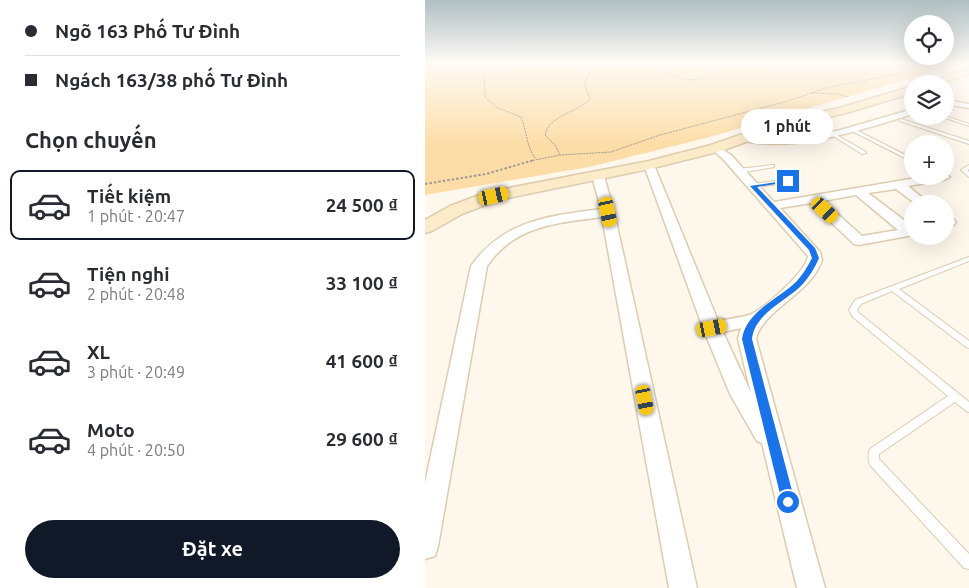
<!DOCTYPE html>
<html lang="vi">
<meta charset="utf-8">
<style>
body{margin:0;font-family:Ubuntu,sans-serif;background:#f7f7f7;color:#2b2b33;height:100vh;display:flex;flex-direction:column;font-size:19px;white-space:nowrap}
*{box-sizing:border-box;margin:0}
p{font-size:16px;color:#7c7c81}
.icon{flex:none;width:28px;height:28px;fill:none;stroke:currentColor;stroke-width:2;stroke-linecap:round;stroke-linejoin:round}
.map{position:relative;flex:1;overflow:hidden}
.details{display:flex;flex-direction:column;background:#fff;width:425px}
.details>*{flex:none}
.top-card{display:grid;align-content:center;height:110px;padding:0 25px;background:#fff}
.buttons{position:absolute;left:479px;top:15px;display:grid;gap:10px}
.buttons a{display:grid;place-items:center;width:50px;height:50px;border-radius:50%;background:#fff;box-shadow:0 5px 20px #0002;font-size:25px}
.end{position:absolute;width:22px;height:22px;margin:-11px;border:6px solid #1a73e8;background:#fff;box-shadow:0 0 0 2px #fff}
.from{border-radius:50%}
.bubble{position:absolute;height:35px;border-radius:18px;background:#fff;box-shadow:0 5px 20px #0002;font-size:16px;font-weight:700;line-height:35px;text-align:center}
.car{position:absolute;width:15px;height:30px;margin:-15px -8px;border-radius:6px;box-shadow:0 0 4px 1px #0007;background:linear-gradient(#f5c518 24%,#345 0 40%,#f5c518 0 76%,#345 0 86%,#f5c518 0)}
.top-card b{display:flex;align-items:center;gap:18px;height:48px;font-size:19px}
.top-card b+b{border-top:1px solid #e1e1e2}
.top-card i{width:12px;height:12px;background:#2b2b33}
ul{padding:0;list-style:none}
li{display:flex;align-items:center;gap:15px;height:70px;margin:0 10px 8px;padding:0 15px;border:2px solid transparent;border-radius:10px}
li div{flex:1}
li b{display:block;font-size:19px}
li em{font-style:normal;font-weight:700}
li.current{border-color:#111827}
li>.icon{width:45px;height:45px;stroke-width:1.5}
h2{padding:0 25px;font-size:22px;line-height:60px}
.primary-button{display:flex;gap:10px;margin-top:auto;padding:10px 25px}
.primary-button a{flex:1;height:58px;border-radius:30px;background:#111827;color:#fff;font-size:20px;font-weight:700;line-height:58px;text-align:center}
main{display:flex;flex:1;min-height:0}
.map>svg:first-child{display:block}
.green{fill:#fddda7}
.lines{fill:none;stroke-linecap:round;stroke-linejoin:round}
.lane-casing{stroke:#ddccb0;stroke-width:2}
.street-casing{stroke:#ddccb0;stroke-width:3}
.secondary-casing{stroke:#ddccb0;stroke-width:3}
.path-far1{stroke:#9f988e;stroke-width:1;stroke-dasharray:2 1;stroke-linecap:butt}
.path{stroke:#9f988e;stroke-width:2;stroke-dasharray:2.5 2;stroke-linecap:butt}
.lane{fill:#fff;fill-rule:evenodd}
.street{fill:#fff;fill-rule:evenodd}
.secondary{fill:#fcebc9;fill-rule:evenodd}
.route{fill:#1a73e8}
</style>
<main>
<section class="details">
<div class="top-card">
<b><i class="from"></i>Ngõ 163 Phố Tư Đình</b>
<b><i></i>Ngách 163/38 phố Tư Đình</b>
</div>
<h2>Chọn chuyến</h2>
<ul>
<li class="current"><svg class="icon" aria-label="car" viewBox="0 0 24 24"><path d="M5 17H2v-5l4-1 3-4h7l3 4 3 1v5h-3M9 17h6M6 11h13"/><circle cx="7" cy="17" r="2"/><circle cx="17" cy="17" r="2"/></svg><div><b>Tiết kiệm</b><p>1 phút · 20:47</p></div><em>24 500 ₫</em></li>
<li><svg class="icon" aria-label="car" viewBox="0 0 24 24"><path d="M5 17H2v-5l4-1 3-4h7l3 4 3 1v5h-3M9 17h6M6 11h13"/><circle cx="7" cy="17" r="2"/><circle cx="17" cy="17" r="2"/></svg><div><b>Tiện nghi</b><p>2 phút · 20:48</p></div><em>33 100 ₫</em></li>
<li><svg class="icon" aria-label="car" viewBox="0 0 24 24"><path d="M5 17H2v-5l4-1 3-4h7l3 4 3 1v5h-3M9 17h6M6 11h13"/><circle cx="7" cy="17" r="2"/><circle cx="17" cy="17" r="2"/></svg><div><b>XL</b><p>3 phút · 20:49</p></div><em>41 600 ₫</em></li>
<li><svg class="icon" aria-label="car" viewBox="0 0 24 24"><path d="M5 17H2v-5l4-1 3-4h7l3 4 3 1v5h-3M9 17h6M6 11h13"/><circle cx="7" cy="17" r="2"/><circle cx="17" cy="17" r="2"/></svg><div><b>Moto</b><p>4 phút · 20:50</p></div><em>29 600 ₫</em></li>
</ul>
<div class="primary-button"><a>Đặt xe</a></div>
</section>
<div class="map">
<svg width="544" height="588" viewBox="0 0 544 588">
<rect width="100%" height="100%" fill="#fef7ec"/>
<path class="green" d="M0,62H542L281,138L164,167L0,195Z"/>
<g class="lines">
<defs>
<g id="lane">
<path d="M515,116H520L544,124V126Z"/>
<path d="M476,119L544,141V144L475,121V119Z"/>
<path d="M429,129L488,159V162L427,131V129Z"/>
<path d="M410,134L441,152V153L437,154L408,136V134Z"/>
<path d="M347,165H349V167L314,173L311,171L314,169Z"/>
<path d="M544,165V169L542,170L544,172V177L536,170Z"/>
<path d="M363,179L365,180V182L328,188L325,186L328,184Z"/>
<path d="M544,257V261L474,289L544,341V348L541,347L467,291L436,304L432,310L434,313L544,402V412L541,411L530,402L454,454V459L544,554V569L539,568L445,465C443,459 443,454 445,449L523,396L428,317L424,310L430,300Z"/>
</g>
<g id="street">
<path d="M520,100L544,104V108L520,104Z"/>
<path d="M488,109V114C436,130 368,153 315,140L313,138L318,135L337,139L412,131Z"/>
<path d="M291,145L306,155L349,202L503,176H520V174L525,177L519,180L483,186L505,204H491L471,189L443,193L488,227V235L434,245L429,244L386,203L355,208L395,252L397,260C386,294 337,310 331,339L400,588H372L337,443L332,441L305,394L278,328L219,165L224,162L229,165L293,321C303,319 314,318 324,315C338,310 382,271 383,256L298,159L286,148ZM431,195L473,230L437,236L398,201ZM316,328L313,339L326,393L298,332Z"/>
<path d="M173,173L179,176L189,212L272,588H244L177,217C132,223 90,225 62,266L13,546L10,556L0,559V483L46,266C79,220 124,216 176,209L167,176Z"/>
<path d="M520,215L525,216L531,222L529,225H520Z"/>
</g>
<g id="secondary">
<path d="M544,68V74L516,84H500Z"/>
<path d="M488,86V93L421,113L363,127L296,151L224,169L73,200L37,214L7,231L0,233V220L25,206L63,192L224,161L286,145L355,121L414,108Z"/>
</g>
</defs>
<use href="#lane" class="lane-casing"/>
<use href="#street" class="street-casing"/>
<use href="#secondary" class="secondary-casing"/>
<g class="path-far1">
<path d="M50,62V66L59,73L60,97L71,107L96,117C102,131 101,147 111,159"/>
<path d="M241,62L240,68C251,81 267,82 282,77L291,62"/>
<path d="M311,62H317"/>
<path d="M385,93L412,94L424,97"/>
<path d="M135,155L130,145L120,135C124,115 152,113 165,99L159,83L167,69L165,62"/>
<path d="M105,161L135,155L186,152L235,135L363,101L401,88L468,75L504,62"/>
</g>
<path class="path" d="M0,184L61,174L109,160"/>
<use href="#lane" class="lane"/>
<use href="#street" class="street"/>
<use href="#secondary" class="secondary"/>
</g>
<linearGradient id="sky" x2="0" y2="1"><stop stop-color="#afbfc2"/><stop offset="0.43" stop-color="#fffbf6"/><stop offset="1" stop-color="#fffbf6" stop-opacity="0"/></linearGradient>
<rect width="544" height="145" fill="url(#sky)"/>
<path class="route" d="M365,180L363,182L332,187L390,248L394,258C390,268 384,277 377,285C361,301 329,314 327,339L370,502L368,506L363,508L359,506L357,502L317,339C321,311 354,299 372,281C378,274 383,266 387,258L384,250L325,186Z"/>
</svg>
<div class="buttons">
<a><svg class="icon" aria-label="locate" viewBox="0 0 24 24"><circle cx="12" cy="12" r="6"/><path d="M12 2v4M12 18v4M2 12h4M18 12h4"/></svg></a>
<a><svg class="icon" aria-label="layers" viewBox="0 0 24 24"><path d="M12 4l9 5-9 5-9-5zM3 14l9 5 9-5"/></svg></a>
<a>+</a>
<a>−</a>
</div>
<i class="end from" style="left:363px;top:502px"></i>
<i class="end" style="left:363px;top:181px"></i>
<div class="bubble" style="left:316px;top:109px;width:92px">1 phút</div>
<i class="car" style="left:69px;top:196px;rotate:77deg"></i>
<i class="car" style="left:400px;top:210px;rotate:133deg"></i>
<i class="car" style="left:183px;top:212px;rotate:168deg"></i>
<i class="car" style="left:287px;top:328px;rotate:79deg"></i>
<i class="car" style="left:220px;top:400px;rotate:169deg"></i>
</div>
</main>
